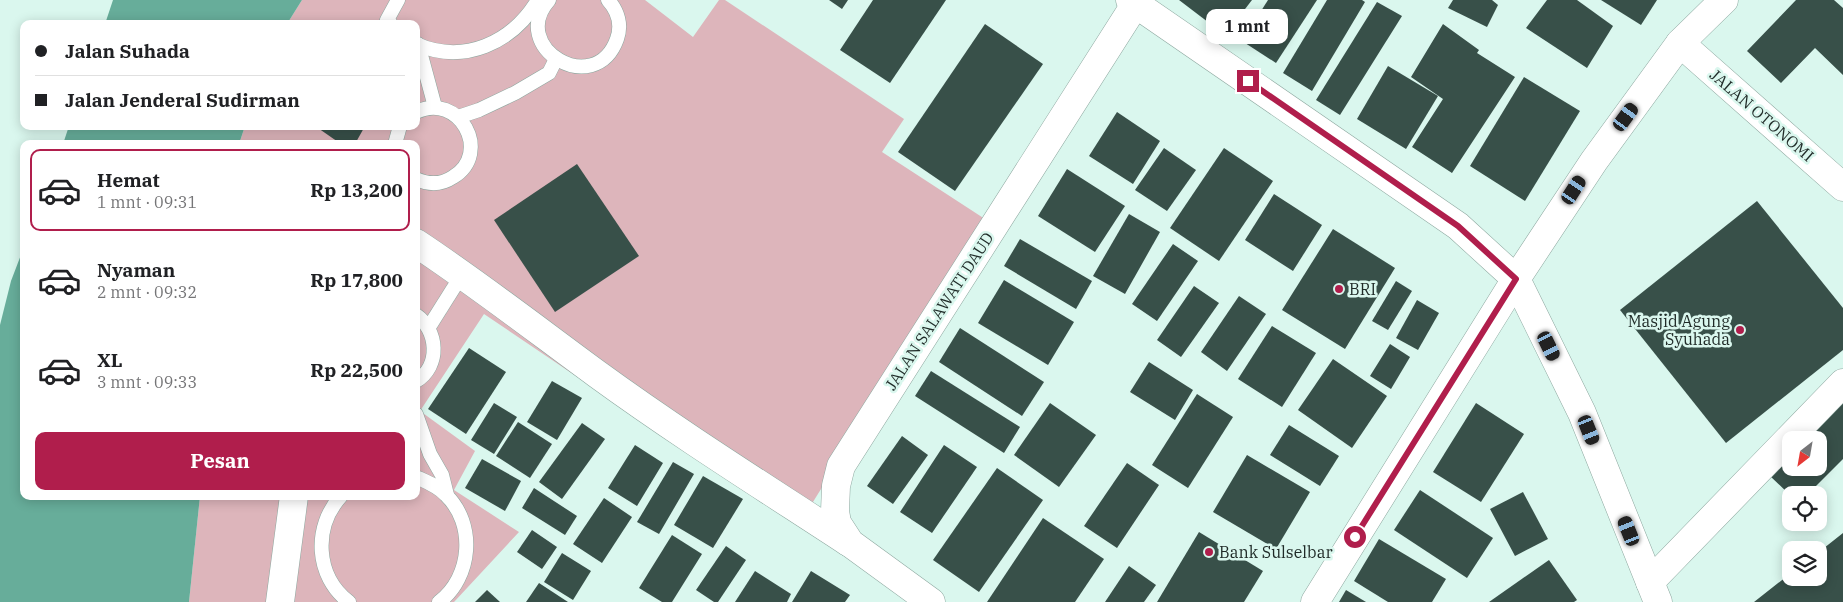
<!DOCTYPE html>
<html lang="id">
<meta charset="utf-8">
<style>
body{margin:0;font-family:"IBM Plex Serif",serif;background:#f2f2f2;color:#202124;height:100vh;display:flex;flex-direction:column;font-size:19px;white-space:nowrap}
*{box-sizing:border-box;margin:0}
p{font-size:16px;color:#757577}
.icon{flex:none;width:28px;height:28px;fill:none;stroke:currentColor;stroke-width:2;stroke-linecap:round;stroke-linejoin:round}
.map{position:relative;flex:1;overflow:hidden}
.drawer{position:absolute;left:20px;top:140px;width:400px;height:360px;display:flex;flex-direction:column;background:#fff;border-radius:10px;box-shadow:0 2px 12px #0003}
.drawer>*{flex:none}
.top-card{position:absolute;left:20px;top:20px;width:400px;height:110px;border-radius:10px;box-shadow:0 2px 12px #0003;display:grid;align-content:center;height:110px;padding:0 15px;background:#fff}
.needle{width:32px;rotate:211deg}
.tools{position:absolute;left:1782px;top:431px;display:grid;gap:10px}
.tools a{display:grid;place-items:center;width:45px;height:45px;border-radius:10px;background:#fff;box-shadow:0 2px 12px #0003;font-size:25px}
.end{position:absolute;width:22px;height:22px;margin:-11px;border:6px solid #b01e4c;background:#fff;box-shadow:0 0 0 2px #fff}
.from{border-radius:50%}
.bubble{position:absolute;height:35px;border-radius:10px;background:#fff;box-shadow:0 2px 12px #0003;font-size:16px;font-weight:700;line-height:35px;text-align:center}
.car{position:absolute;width:15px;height:30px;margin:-15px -8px;border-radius:6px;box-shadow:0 0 4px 1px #0007;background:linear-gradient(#222 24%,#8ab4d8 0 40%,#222 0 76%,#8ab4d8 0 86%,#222 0)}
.top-card b{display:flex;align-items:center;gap:18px;height:48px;font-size:19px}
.top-card b+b{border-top:1px solid #e0e0e0}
.top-card i{width:12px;height:12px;background:#202124}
ul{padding:9px 0 0;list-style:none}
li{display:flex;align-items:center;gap:15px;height:82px;margin:0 10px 8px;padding:0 5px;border:2px solid transparent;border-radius:10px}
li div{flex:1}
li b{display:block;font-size:19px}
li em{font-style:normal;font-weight:700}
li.active{border-color:#b01e4c}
li>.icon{width:45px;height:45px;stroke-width:1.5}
.cta{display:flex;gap:10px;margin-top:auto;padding:10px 15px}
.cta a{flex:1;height:58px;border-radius:10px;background:#b01e4c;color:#fff;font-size:20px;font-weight:700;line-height:58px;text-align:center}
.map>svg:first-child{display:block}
.green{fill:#ddb5bb}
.water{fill:#67ad9a}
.building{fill:#385049}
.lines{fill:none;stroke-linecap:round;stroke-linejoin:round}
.lane-casing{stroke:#8da79f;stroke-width:15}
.street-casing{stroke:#8da79f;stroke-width:29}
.highway-casing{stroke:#8da79f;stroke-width:29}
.lane{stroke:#fff;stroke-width:14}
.street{stroke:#fff;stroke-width:28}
.highway{stroke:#fff;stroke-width:28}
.route{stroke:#b01e4c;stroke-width:6}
.poi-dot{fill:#b01e4c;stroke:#daf7ee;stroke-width:2}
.labels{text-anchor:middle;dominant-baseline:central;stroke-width:5;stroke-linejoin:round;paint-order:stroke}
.street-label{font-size:16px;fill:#1f2a27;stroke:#daf7ee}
.poi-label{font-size:16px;fill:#1f2a27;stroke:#daf7ee;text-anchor:start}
</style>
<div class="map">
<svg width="1843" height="602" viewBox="0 0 1843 602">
<rect width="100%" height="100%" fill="#daf7ee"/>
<path class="green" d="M302,0H645L693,37L719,0H725L904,119L882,152L988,221L798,526L484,314L420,411L475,451L454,490L519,532L454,602H189L200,496H416V144H239L245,126H416V24H287Z"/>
<g class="water">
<path d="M113,0H302L287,24H105Z"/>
<path d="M69,126H245L239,144H63Z"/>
<path d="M24,247V496H200L189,602H0V325L11,281Z"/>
</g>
<g class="building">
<path d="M829,0H848L842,9Z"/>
<path d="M873,0H946L890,83L840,50Z"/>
<path d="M1179,0H1252L1225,35Z"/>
<path d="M1268,0H1317L1276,63L1242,41Z"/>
<path d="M1327,0H1362L1365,2L1312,91L1283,73Z"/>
<path d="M1453,0H1492L1498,5L1487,27L1448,8Z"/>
<path d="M1547,0H1577L1613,26L1587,68L1526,28Z"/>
<path d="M1601,0H1657L1641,25Z"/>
<path d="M1796,0H1834L1843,8V75L1815,48L1781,83L1747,51Z"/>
<path d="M1377,2L1402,16L1340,115L1316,100Z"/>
<path d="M985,24L1043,64L955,191L898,152Z"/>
<path d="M1443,24L1479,50L1477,53L1515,77L1452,173L1412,147L1443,99L1411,77Z"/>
<path d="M1388,66L1438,96L1406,149L1357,119Z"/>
<path d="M1524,77L1580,111L1525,201L1470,166Z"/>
<path d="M1117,112L1160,141L1133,184L1089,156Z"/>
<path d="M315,126H365L355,144H341Z"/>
<path d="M1164,148L1196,170L1167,211L1135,190Z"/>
<path d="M1224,148L1273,181L1219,261L1170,228Z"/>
<path d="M577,164L639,256L555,312L494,220Z"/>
<path d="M1067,169L1125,206L1095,252L1038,216Z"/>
<path d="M1274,194L1322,225L1293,271L1245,240Z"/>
<path d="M1757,201L1843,308V350L1726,443L1620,310Z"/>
<path d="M1129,214L1160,232L1125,294L1093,276Z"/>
<path d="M1333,229L1395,268L1345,349L1282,310Z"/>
<path d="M1020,239L1092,281L1076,309L1004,266Z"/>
<path d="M1173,244L1198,261L1157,321L1132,304Z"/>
<path d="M1004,280L1074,322L1048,365L978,323Z"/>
<path d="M1396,281L1412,291L1388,330L1372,321Z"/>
<path d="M1194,286L1219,303L1181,357L1157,340Z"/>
<path d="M1239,296L1266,314L1227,371L1201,352Z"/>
<path d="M1417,300L1439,313L1418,350L1396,338Z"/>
<path d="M1272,326L1316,353L1282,407L1238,379Z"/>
<path d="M960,328L1044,382L1022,416L939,362Z"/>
<path d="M1390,344L1410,357L1391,389L1370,376Z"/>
<path d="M469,348L506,372L466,434L428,409Z"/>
<path d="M1333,359L1387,396L1352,448L1298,410Z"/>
<path d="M1149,362L1193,390L1175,420L1130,392Z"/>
<path d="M931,371L1020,427L1004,453L915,396Z"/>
<path d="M552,381L582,398L557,440L527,422Z"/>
<path d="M1197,394L1233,417L1188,488L1152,465Z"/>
<path d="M494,403L517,417L494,454L471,440Z"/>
<path d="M1050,403L1096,435L1059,487L1014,455Z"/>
<path d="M1476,403L1524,434L1481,502L1433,472Z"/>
<path d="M1843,403V459L1807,495H1791V496L1770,476L1791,455V468H1819V440H1806Z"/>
<path d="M518,422L552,444L530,478L496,456Z"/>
<path d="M582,423L605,439L562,499L539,482Z"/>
<path d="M1289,425L1339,456L1320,486L1270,455Z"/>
<path d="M902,436L928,455L893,504L867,486Z"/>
<path d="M635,445L663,463L637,506L608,488Z"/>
<path d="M944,445L977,467L932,533L900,512Z"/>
<path d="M1247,455L1310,492L1276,549L1213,512Z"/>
<path d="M482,459L521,481L505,511L465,488Z"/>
<path d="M673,462L694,474L659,534L637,522Z"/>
<path d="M1127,463L1159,485L1117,548L1084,526Z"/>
<path d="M997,468L1043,500L979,592L933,560Z"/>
<path d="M703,476L743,499L713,548L674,525Z"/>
<path d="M534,488L577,516L565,535L522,508Z"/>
<path d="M1420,490L1493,538L1467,578L1394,530Z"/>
<path d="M1523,492L1548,539L1515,556L1490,509Z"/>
<path d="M604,498L632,517L602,563L573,544Z"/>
<path d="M1043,518L1104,559L1075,602H987Z"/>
<path d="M532,530L557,547L542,569L517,552Z"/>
<path d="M1199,532L1263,571L1244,602H1157Z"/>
<path d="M1843,533V602H1754L1791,573V578H1819V552Z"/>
<path d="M672,535L702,554L672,602H662L639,588Z"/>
<path d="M1379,539L1446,579L1432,602H1388L1354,581Z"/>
<path d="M726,546L746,560L718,602H714L696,590Z"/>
<path d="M562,553L591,571L573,600L544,582Z"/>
<path d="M1549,560L1577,600L1574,602H1489Z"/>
<path d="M1129,566L1156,585L1144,602H1105Z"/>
<path d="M755,571L791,594L787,602H735Z"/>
<path d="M811,571L850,595L845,602H792Z"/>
<path d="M539,583L568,602H526Z"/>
<path d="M487,590L500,602H475Z"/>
<path d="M1346,590L1366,602H1339Z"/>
</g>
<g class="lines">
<defs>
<g id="lane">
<path d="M549,0C507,47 595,100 617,39C622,25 618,11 608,0"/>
<path d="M391,24L387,20L398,0"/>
<path d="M416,44C464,65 512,43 538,0"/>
<path d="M418,44L435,107"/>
<path d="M416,112C459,91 493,153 453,177C441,185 429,185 416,179"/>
<path d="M458,117L479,110L515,93L549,73L556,59"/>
<path d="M395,144L400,126"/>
<path d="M416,315C438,330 441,366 416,381"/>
<path d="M429,327L463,273"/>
<path d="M416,414L430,454L442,475L447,495"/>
<path d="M416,477C427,482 438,486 446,495C476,524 472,577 439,602"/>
<path d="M341,496C313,527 315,576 349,602"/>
</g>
<g id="street">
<path d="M1680,43L1843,187"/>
<path d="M416,243C478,284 537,330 597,374C678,433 764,487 848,542"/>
<path d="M1650,582L1843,383"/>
<path d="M280,602L294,496"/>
<path d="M931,602L850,543L837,523L835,511L836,486L841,466L1138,0"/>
<path d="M1315,602L1516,279L1594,161L1680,43L1724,0"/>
</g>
<path id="highway" d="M1130,0L1458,226L1516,279L1582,413L1658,602"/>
</defs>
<use href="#lane" class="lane-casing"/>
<use href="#street" class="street-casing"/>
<use href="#highway" class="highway-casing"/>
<use href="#lane" class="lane"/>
<use href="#street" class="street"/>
<use href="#highway" class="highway"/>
</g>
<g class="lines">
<path class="route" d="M1248,81L1458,226L1516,279L1355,537"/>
</g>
<g class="poi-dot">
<circle cx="1339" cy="289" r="5"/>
<circle cx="1740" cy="330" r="5"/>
<circle cx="1209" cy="552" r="5"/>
</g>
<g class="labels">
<g class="street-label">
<text transform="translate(1762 115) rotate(41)">JALAN OTONOMI</text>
<text transform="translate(939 311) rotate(-57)">JALAN SALAWATI DAUD</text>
</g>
<g class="poi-label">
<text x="1349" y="289">BRI</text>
<text x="1730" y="321" text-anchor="end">Masjid Agung<tspan x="1730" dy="18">Syuhada</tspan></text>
<text x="1219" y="552">Bank Sulselbar</text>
</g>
</g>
</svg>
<div class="tools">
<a><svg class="needle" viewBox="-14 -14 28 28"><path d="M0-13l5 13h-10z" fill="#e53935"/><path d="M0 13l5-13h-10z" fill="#757577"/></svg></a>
<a><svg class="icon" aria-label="locate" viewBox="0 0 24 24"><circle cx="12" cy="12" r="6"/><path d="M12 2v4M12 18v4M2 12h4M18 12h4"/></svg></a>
<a><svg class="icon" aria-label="layers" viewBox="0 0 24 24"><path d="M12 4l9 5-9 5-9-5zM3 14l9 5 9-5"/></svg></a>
</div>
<i class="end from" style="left:1355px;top:537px"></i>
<i class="end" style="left:1248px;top:81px"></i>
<div class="bubble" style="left:1206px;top:9px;width:82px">1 mnt</div>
<i class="car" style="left:1626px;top:117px;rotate:36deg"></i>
<i class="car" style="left:1574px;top:190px;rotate:33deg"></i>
<i class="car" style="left:1549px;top:346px;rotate:154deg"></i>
<i class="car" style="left:1589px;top:430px;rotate:158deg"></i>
<i class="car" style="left:1629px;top:531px;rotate:338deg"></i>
<div class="top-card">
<b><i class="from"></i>Jalan Suhada</b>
<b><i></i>Jalan Jenderal Sudirman</b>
</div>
<section class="drawer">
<ul>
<li class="active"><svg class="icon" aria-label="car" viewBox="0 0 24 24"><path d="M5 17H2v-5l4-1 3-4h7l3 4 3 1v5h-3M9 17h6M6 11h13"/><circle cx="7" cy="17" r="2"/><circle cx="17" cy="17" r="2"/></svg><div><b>Hemat</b><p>1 mnt · 09:31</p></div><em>Rp 13,200</em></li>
<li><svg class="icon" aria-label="car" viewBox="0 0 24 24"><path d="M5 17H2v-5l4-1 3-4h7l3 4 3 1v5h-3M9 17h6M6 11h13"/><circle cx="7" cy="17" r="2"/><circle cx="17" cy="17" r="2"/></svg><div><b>Nyaman</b><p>2 mnt · 09:32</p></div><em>Rp 17,800</em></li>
<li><svg class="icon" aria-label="car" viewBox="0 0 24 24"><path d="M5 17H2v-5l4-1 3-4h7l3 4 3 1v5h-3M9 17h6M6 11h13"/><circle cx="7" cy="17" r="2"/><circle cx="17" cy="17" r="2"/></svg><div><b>XL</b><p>3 mnt · 09:33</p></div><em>Rp 22,500</em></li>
</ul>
<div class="cta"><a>Pesan</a></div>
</section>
</div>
